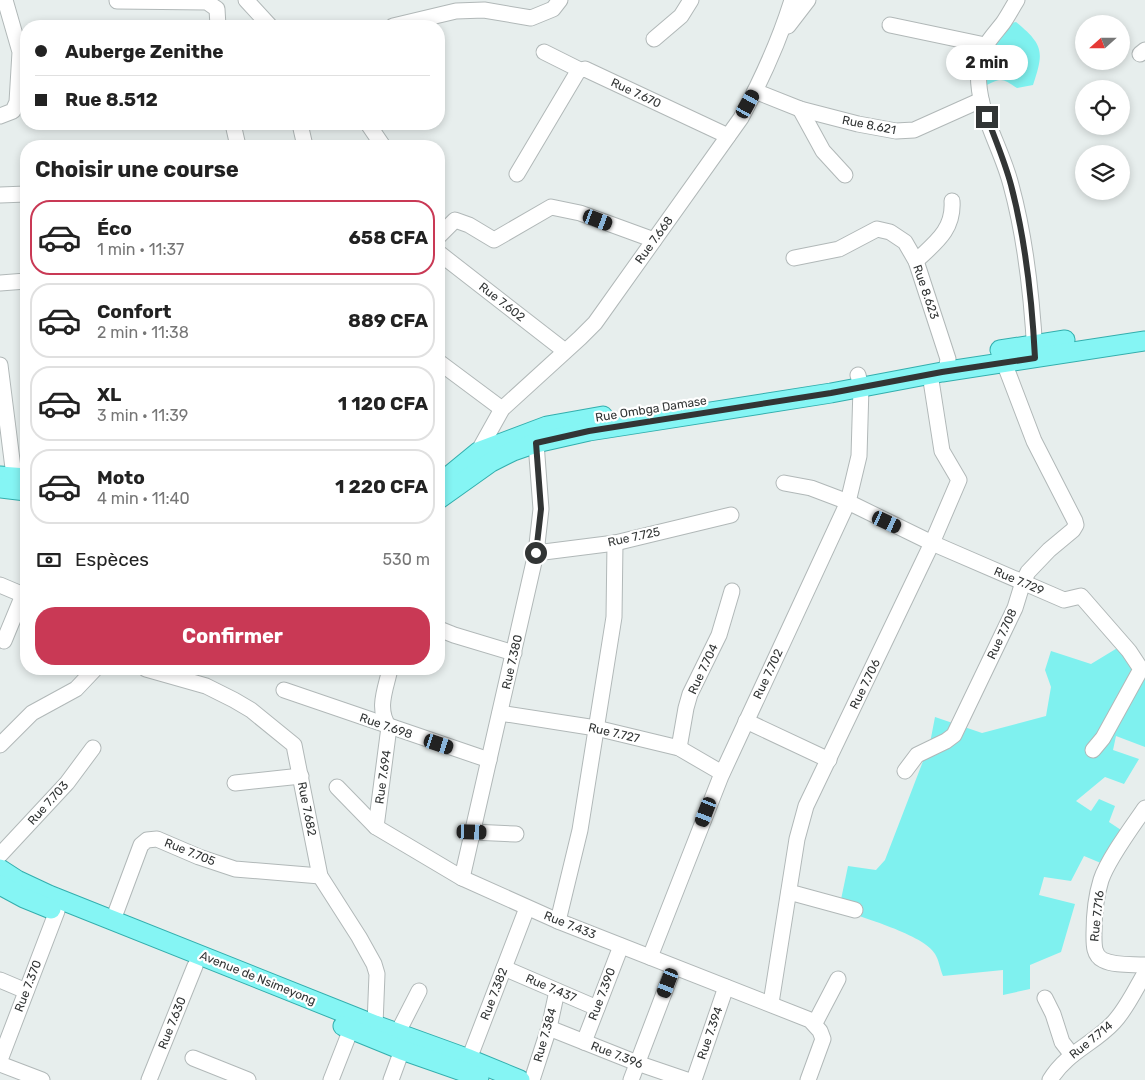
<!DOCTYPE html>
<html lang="fr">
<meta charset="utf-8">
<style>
body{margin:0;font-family:Rubik,sans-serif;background:#f2f2f2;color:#222;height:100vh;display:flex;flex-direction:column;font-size:19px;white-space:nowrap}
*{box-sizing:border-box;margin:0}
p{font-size:16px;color:#767676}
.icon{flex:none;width:28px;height:28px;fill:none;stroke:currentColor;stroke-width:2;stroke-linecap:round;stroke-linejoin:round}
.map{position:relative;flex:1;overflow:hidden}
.panel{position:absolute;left:20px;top:140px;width:425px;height:535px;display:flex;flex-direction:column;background:#fff;border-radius:20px;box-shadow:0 2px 8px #0003}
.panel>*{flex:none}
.guide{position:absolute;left:20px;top:20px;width:425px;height:110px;border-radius:20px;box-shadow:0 2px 8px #0003;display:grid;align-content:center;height:110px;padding:0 15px;background:#fff}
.needle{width:32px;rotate:249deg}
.fabs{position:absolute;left:1075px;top:15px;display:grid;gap:10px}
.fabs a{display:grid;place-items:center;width:55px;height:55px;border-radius:50%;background:#fff;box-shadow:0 2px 8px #0003;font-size:25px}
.end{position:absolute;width:22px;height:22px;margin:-11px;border:6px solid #323535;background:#fff;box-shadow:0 0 0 2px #fff}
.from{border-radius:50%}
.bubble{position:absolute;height:35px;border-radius:18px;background:#fff;box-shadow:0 2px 8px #0003;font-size:16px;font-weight:700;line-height:35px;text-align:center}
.car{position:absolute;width:15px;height:30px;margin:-15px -8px;border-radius:6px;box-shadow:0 0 4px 1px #0007;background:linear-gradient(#222 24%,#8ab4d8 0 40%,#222 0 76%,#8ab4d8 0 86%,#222 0)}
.guide b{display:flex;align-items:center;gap:18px;height:48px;font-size:19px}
.guide b+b{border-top:1px solid #e0e0e0}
.guide i{width:12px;height:12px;background:#222}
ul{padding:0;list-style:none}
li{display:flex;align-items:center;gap:15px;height:75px;margin:0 10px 8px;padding:0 5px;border:2px solid #e0e0e0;border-radius:20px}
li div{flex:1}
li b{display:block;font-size:19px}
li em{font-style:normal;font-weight:700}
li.current{border-color:#c93955}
li>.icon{width:45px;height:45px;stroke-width:1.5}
h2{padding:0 15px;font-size:22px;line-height:60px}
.pay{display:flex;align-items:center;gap:12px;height:55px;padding:0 15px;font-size:19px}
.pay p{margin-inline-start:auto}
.action{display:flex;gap:10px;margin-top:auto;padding:10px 15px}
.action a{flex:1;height:58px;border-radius:20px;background:#c93955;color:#fff;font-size:20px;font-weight:700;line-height:58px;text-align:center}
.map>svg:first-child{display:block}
.green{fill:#7ff1ef}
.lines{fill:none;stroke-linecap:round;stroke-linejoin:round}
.minor-casing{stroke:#b1b8b8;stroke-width:17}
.major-casing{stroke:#33aead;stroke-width:21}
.minor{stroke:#fff;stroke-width:15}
.major{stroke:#85f5f4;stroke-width:19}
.route{stroke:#323535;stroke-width:6}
.labels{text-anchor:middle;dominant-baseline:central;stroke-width:4.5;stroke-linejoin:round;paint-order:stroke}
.street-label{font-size:12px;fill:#323535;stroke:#fff}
</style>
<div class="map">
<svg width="1145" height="1080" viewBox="0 0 1145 1080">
<rect width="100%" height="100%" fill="#e7eeed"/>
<g class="green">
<path d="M1016,22C1044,45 1044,52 1033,85L1017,88C1003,79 1002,77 987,85L982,77L985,52L1007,24Z"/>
<path d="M1119,647L1145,668V747L1116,736L1113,750L1139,759L1124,784L1105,777L1076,801L1091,811L1099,799L1115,806L1109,822L1124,832L1108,866L1084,856L1071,881L1044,877L1039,895L1075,904L1061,952L1030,965V989L1003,995V970L943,976C940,969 939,960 935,954C925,935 860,917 839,909L848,866L876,870L885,860L930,743L935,717L982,733L1046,716L1051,687L1045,670L1051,651L1091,664Z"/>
</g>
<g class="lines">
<defs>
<g id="minor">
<path d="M246,0L270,26"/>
<path d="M1017,0C1012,8 1008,16 1003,23C993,36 981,47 979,65C974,108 1001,145 1011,185C1026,240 1032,297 1035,354"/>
<path d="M117,1L207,2L217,9L218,26"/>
<path d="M890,25L985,45"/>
<path d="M393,26L456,11L484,10L531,18L553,9L560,0"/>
<path d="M788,26L808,0"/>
<path d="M654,39L681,16L691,0"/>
<path d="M544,52L580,70L585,69L728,136"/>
<path d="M1140,54L1145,50"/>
<path d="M755,91L800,109L858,124L896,131L914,130L981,100"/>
<path d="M800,109L823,151L845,175"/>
<path d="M0,116L13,111L17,102L20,52L5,0"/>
<path d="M233,124L238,146"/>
<path d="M300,124L305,146"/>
<path d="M368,124L383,146"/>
<path d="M517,174L577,73L580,70"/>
<path d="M0,195L26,194"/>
<path d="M439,236L455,220L469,225L494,240L551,207L580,213L654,240"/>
<path d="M439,253L565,351"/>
<path d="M794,258L839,249L877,229L890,232L905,242L916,261L948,359L946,371"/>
<path d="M916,261C935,243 954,230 952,201"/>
<path d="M0,283L26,281"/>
<path d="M439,362L502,409"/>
<path d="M0,365L14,476"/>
<path d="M481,455L478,452L502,409L580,338L595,323L741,118C762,79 779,42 792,0"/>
<path d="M784,483L811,488L848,502L932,543L1064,600L1081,596L1129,651L1141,669L1103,738L1093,750"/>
<path d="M536,553L615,543L731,515"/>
<path d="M0,585L26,596"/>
<path d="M439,629L454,635L514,653"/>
<path d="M4,641L23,595"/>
<path d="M146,669L206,686L234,700L251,710L294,745L320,876L359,937L374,964L377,974L375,1025"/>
<path d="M284,690L489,760"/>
<path d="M500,713L596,728L679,748L722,773"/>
<path d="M746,721L829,760"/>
<path d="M0,745L32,713L76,689L95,669"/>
<path d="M679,748L686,708L690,694L719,635L732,591"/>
<path d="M905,771L917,755L946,741L954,735L1015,608L1023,582L1028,572L1049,550L1073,530L1076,525L1075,521L1034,441L1000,352"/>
<path d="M235,783L301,776"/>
<path d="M337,787L376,827L462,878L558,921L810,1020L820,1031L823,1039L808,1080"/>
<path d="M1145,808C1132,827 1108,859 1101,880C1096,896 1094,916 1094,933C1094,943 1093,955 1103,960C1115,966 1133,964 1145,965"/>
<path d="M376,827L389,727C376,709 386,688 390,669"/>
<path d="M472,832L516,834"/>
<path d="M0,855L67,783L93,748"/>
<path d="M462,878L536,553L541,509L536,443"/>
<path d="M789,892L855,910"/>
<path d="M113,920L141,845L147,840L157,839L199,857L235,869L320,876"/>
<path d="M558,921L580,830L614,617L615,543"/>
<path d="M650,957L721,776L848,502L859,456L861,387L858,375"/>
<path d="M504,968L597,1008"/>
<path d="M0,980L26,991"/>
<path d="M1045,998L1053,1014L1062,1042L1072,1055"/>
<path d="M771,1003L797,839L806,806L932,543L959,480L942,451L930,374"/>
<path d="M815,1023L838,979"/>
<path d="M549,1028L637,1063L687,1080"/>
<path d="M398,1032L419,991"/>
<path d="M584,1042L621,946"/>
<path d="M193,1058L248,1080"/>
<path d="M0,1060L57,911"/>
<path d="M0,1064L42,1080"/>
<path d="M465,1067L469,1059L527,908"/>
<path d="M149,1080L195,966"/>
<path d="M331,1080L351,1029"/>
<path d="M391,1080L402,1050"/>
<path d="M532,1080L549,1028L557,991"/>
<path d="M631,1080L674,967"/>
<path d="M694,1080L726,987"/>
<path d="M1050,1080C1067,1052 1094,1044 1114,1022C1127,1008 1135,990 1145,973"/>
</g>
<g id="major">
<path d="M1000,350L1065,340"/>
<path d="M0,476L26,478"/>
<path d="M439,484L478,452L547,426L603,416"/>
<path d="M0,488L26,491"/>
<path d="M439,499L491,462L513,451L536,443L589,431L831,393L942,372L1145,341"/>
<path d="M0,869L17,880L49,895L375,1025L469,1059L520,1080"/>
<path d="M0,885L24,898L51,909"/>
<path d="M343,1026L402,1050L479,1077"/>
</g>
</defs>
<use href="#minor" class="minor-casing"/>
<use href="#major" class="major-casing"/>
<use href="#minor" class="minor"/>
<use href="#major" class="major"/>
</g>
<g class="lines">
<path class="route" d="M536,553L541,509L536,443L589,431L831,393L942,372L1035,358C1032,299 1026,242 1011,185C1005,162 995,139 987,117"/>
</g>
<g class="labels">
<g class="street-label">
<text transform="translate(636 93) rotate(25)">Rue 7.670</text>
<text transform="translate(869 125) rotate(11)">Rue 8.621</text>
<text transform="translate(654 240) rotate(-54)">Rue 7.668</text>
<text transform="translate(926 292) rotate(71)">Rue 8.623</text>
<text transform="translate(502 302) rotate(38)">Rue 7.602</text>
<text transform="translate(651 409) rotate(-9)">Rue Ombga Damase</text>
<text transform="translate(634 537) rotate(-12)">Rue 7.725</text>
<text transform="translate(1019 581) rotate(23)">Rue 7.729</text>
<text transform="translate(1002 634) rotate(-65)">Rue 7.708</text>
<text transform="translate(512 662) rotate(-77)">Rue 7.380</text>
<text transform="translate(703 669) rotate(-65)">Rue 7.704</text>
<text transform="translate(768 674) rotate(-65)">Rue 7.702</text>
<text transform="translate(865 684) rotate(-64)">Rue 7.706</text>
<text transform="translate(386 726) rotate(19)">Rue 7.698</text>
<text transform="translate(614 733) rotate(13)">Rue 7.727</text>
<text transform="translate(383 777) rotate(-82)">Rue 7.694</text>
<text transform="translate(48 803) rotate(-48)">Rue 7.703</text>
<text transform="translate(307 809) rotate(79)">Rue 7.682</text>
<text transform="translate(190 852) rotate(22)">Rue 7.705</text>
<text transform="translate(1097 916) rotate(-84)">Rue 7.716</text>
<text transform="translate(570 925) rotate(22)">Rue 7.433</text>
<text transform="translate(258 978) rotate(22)">Avenue de Nsimeyong</text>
<text transform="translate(28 986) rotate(-69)">Rue 7.370</text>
<text transform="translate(551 988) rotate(23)">Rue 7.437</text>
<text transform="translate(494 994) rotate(-69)">Rue 7.382</text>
<text transform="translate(602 994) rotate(-69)">Rue 7.390</text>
<text transform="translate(172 1023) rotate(-68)">Rue 7.630</text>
<text transform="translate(710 1033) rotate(-71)">Rue 7.394</text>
<text transform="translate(545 1035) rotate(-74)">Rue 7.384</text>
<text transform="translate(1091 1040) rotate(-39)">Rue 7.714</text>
<text transform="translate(617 1055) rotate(21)">Rue 7.396</text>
</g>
</g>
</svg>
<div class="fabs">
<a><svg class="needle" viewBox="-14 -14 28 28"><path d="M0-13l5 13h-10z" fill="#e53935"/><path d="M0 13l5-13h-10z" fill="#767676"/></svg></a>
<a><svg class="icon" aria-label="locate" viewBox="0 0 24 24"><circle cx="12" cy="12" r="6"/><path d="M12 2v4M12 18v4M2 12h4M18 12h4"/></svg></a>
<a><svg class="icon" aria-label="layers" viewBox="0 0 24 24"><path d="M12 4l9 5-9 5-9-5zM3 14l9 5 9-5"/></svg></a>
</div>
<i class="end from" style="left:536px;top:553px"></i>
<i class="end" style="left:987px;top:117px"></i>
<div class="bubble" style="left:946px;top:45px;width:82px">2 min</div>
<i class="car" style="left:748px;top:104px;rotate:29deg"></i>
<i class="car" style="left:598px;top:220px;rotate:111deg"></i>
<i class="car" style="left:887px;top:522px;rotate:115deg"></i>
<i class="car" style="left:439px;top:744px;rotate:108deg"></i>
<i class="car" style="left:706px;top:812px;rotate:201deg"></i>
<i class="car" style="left:472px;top:832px;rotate:92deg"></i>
<i class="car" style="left:668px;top:983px;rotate:201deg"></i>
<div class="guide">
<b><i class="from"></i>Auberge Zenithe</b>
<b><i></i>Rue 8.512</b>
</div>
<section class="panel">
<h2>Choisir une course</h2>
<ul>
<li class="current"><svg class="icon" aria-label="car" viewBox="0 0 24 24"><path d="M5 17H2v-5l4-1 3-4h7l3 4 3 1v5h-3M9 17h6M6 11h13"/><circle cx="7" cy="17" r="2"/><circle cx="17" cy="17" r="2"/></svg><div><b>Éco</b><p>1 min · 11:37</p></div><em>658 CFA</em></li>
<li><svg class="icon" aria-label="car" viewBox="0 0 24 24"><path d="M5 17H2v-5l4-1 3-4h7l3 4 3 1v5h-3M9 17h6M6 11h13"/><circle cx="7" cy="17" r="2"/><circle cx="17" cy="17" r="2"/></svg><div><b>Confort</b><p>2 min · 11:38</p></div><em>889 CFA</em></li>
<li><svg class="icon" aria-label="car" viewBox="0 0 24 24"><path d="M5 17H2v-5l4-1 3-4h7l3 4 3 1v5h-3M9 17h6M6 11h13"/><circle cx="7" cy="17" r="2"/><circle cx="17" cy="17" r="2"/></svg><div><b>XL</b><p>3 min · 11:39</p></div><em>1 120 CFA</em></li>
<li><svg class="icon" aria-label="car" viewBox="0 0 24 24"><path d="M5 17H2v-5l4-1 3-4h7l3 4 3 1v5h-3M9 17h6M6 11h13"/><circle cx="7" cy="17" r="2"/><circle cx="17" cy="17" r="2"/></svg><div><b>Moto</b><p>4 min · 11:40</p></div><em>1 220 CFA</em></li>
</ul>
<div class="pay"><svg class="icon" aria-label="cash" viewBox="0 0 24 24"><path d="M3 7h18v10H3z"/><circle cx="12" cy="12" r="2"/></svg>Espèces<p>530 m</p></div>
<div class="action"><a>Confirmer</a></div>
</section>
</div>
